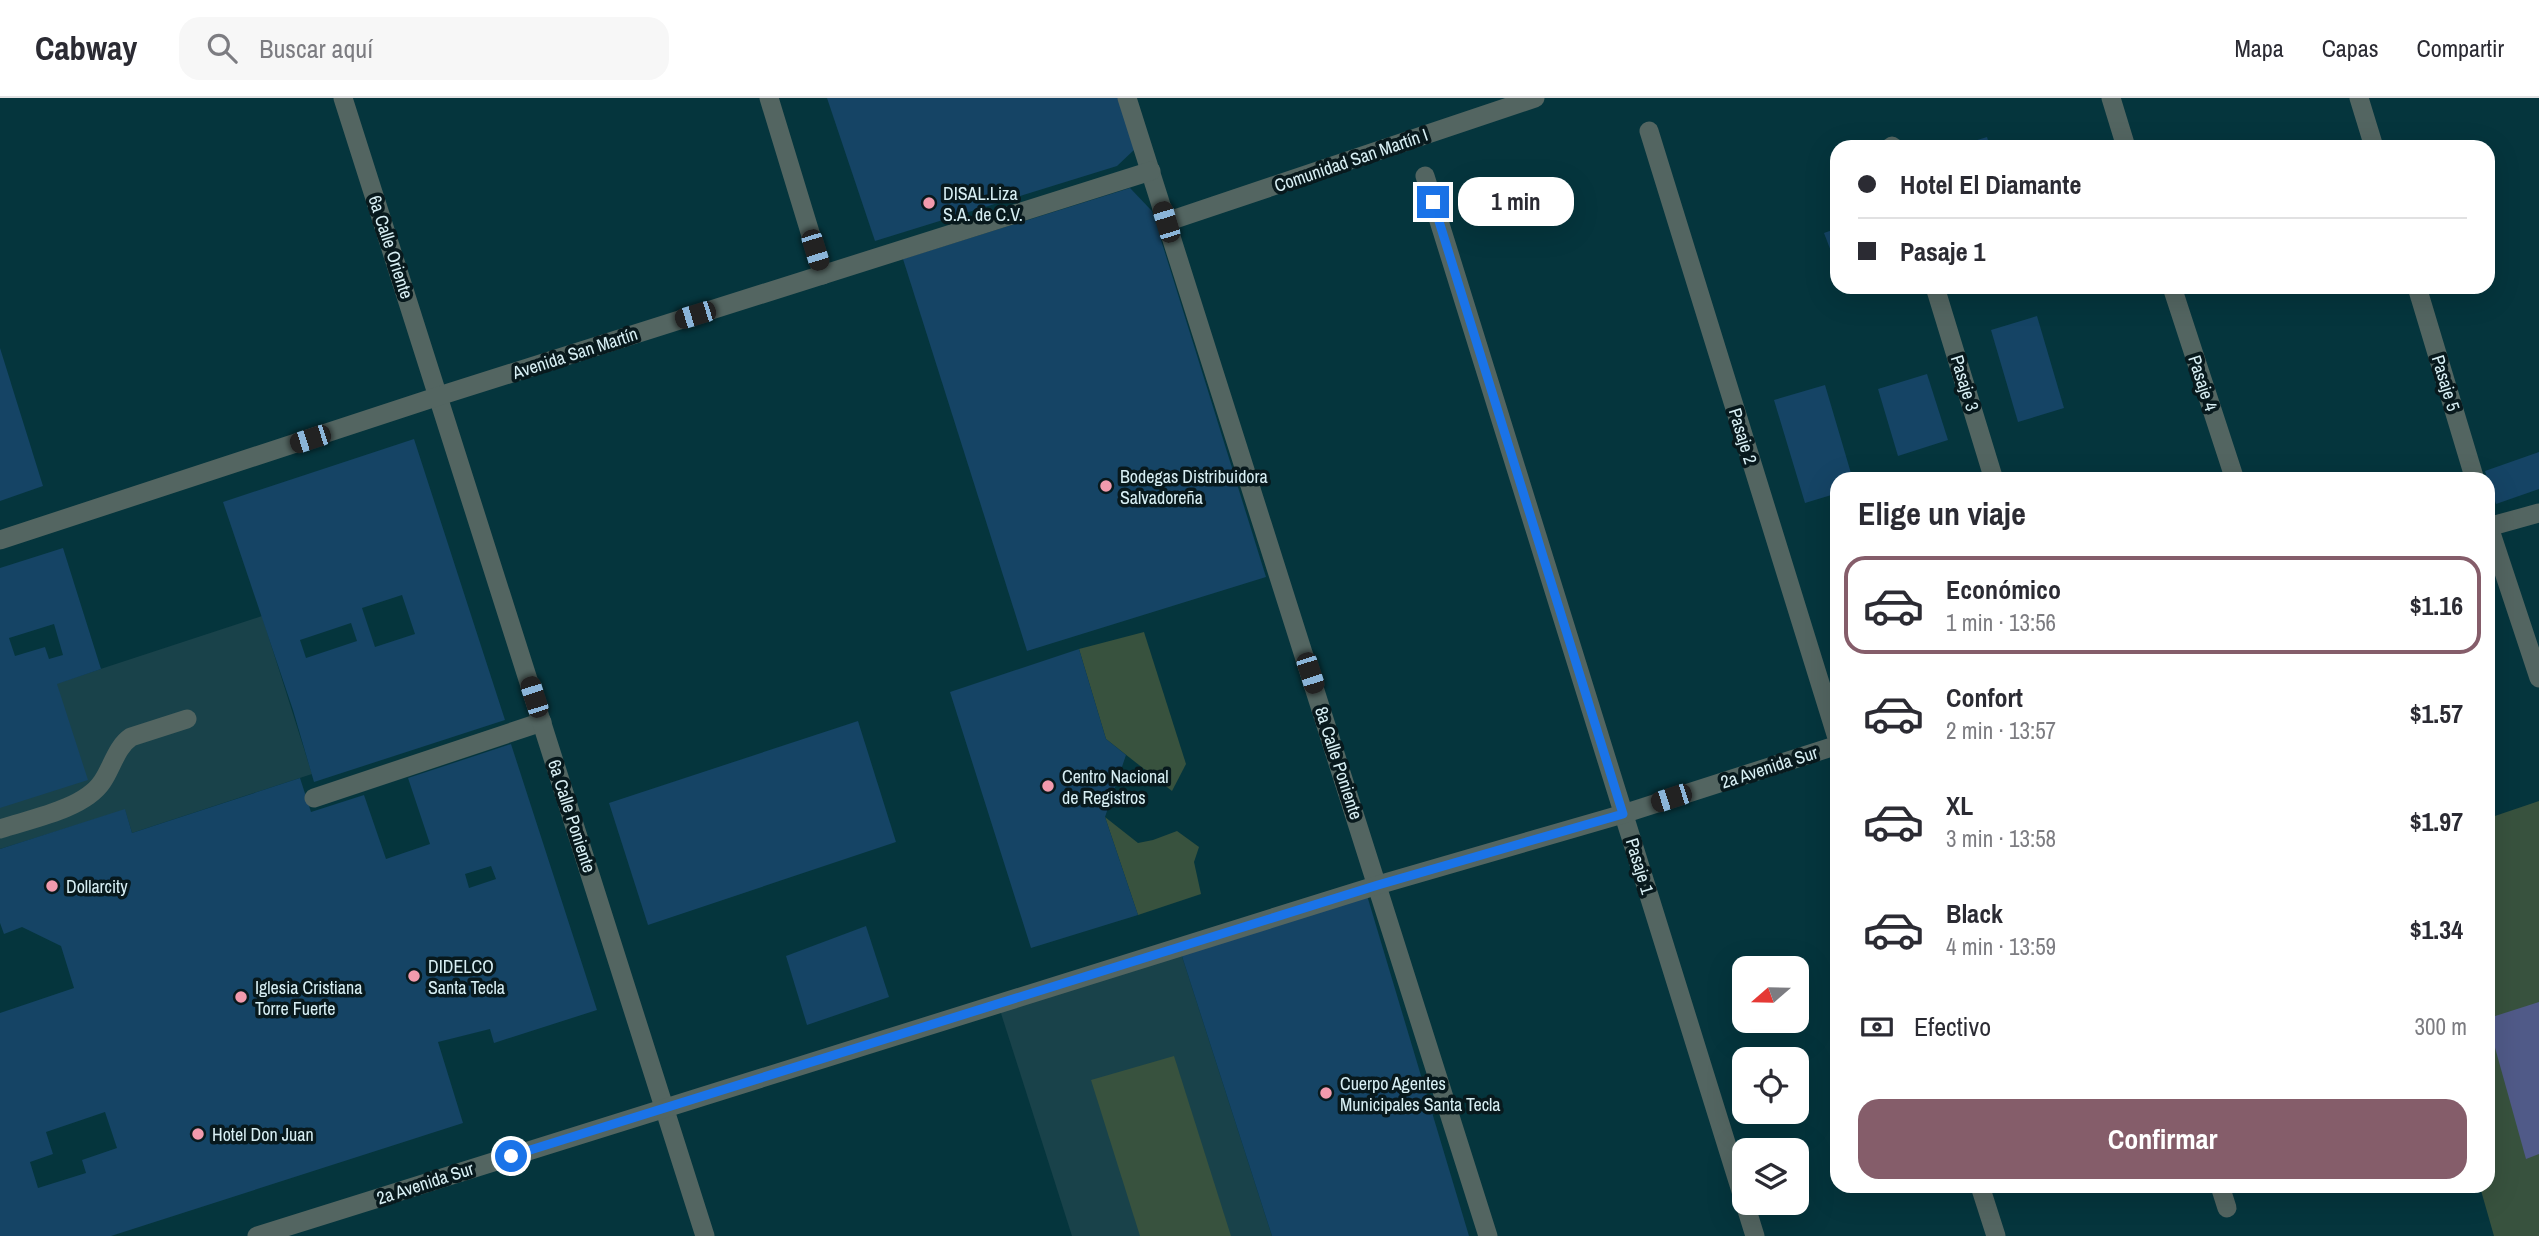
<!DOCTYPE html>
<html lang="es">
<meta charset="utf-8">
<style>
body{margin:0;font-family:"Archivo Narrow",sans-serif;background:#f7f7f7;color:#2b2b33;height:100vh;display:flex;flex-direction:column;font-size:26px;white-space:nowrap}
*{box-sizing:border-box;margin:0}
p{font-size:23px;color:#7c7c81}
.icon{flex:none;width:38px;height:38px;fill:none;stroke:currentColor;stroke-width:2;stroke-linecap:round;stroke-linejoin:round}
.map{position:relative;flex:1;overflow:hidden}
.panel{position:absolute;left:1830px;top:374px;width:665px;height:721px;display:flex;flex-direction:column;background:#fff;border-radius:21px;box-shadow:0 7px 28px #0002}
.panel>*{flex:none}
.banner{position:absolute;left:1830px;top:42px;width:665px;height:154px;border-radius:21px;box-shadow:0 7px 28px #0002;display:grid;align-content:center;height:154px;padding:0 28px;background:#fff}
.needle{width:46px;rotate:250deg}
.buttons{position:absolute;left:1732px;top:858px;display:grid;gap:14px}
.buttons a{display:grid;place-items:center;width:77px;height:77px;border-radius:14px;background:#fff;box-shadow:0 7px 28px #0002;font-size:35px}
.end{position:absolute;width:32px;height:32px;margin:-16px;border:9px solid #1a73e8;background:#fff;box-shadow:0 0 0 4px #fff}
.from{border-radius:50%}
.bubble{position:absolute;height:49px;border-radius:21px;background:#fff;box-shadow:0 7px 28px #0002;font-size:23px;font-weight:800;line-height:49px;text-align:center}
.car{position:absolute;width:21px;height:42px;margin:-21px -10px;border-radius:9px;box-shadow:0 0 5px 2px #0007;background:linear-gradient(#222 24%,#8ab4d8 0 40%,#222 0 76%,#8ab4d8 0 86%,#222 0)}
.banner b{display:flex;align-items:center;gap:24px;height:66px;font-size:26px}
.banner b+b{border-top:2px solid #e1e1e2}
.banner i{width:18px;height:18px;background:#2b2b33}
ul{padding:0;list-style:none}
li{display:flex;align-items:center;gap:21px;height:98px;margin:0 14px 10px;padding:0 14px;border:4px solid transparent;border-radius:21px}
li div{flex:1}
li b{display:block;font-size:26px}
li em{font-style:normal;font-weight:800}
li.active{border-color:#855d6a}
li>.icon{width:63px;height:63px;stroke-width:1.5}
h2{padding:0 28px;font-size:32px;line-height:84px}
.pay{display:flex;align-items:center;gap:18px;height:77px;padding:0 28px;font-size:26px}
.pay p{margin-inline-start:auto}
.action{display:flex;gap:14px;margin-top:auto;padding:14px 28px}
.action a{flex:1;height:80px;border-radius:21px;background:#855d6a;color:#fff;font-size:28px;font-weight:800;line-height:80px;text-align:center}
header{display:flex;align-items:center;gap:42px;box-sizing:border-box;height:98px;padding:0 35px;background:#fff;border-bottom:2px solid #e1e1e2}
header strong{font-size:33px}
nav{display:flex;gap:38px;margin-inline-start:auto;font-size:24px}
.search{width:490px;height:63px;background:#f7f7f7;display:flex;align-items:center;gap:18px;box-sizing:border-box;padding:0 24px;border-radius:21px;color:#7c7c81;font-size:26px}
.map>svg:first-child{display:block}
.built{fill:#19424a}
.green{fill:#38523e}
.water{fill:#505a88}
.building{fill:#154465;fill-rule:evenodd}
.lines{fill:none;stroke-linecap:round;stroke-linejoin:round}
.service{stroke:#536561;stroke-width:19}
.pedestrian{stroke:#536561;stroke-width:19}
.minor{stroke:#536561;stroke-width:19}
.route{stroke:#1a73e8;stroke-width:9}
.poi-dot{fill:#f29aad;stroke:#08191d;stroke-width:2.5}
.labels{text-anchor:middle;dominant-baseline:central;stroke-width:7;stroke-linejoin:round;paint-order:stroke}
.street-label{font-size:18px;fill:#d8eff4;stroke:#08191d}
.poi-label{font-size:18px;fill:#d8eff4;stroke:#08191d;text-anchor:start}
</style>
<header>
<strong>Cabway</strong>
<div class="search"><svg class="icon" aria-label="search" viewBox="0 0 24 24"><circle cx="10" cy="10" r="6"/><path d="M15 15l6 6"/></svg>Buscar aquí</div>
<nav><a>Mapa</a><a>Capas</a><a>Compartir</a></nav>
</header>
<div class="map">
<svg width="2539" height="1138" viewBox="0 0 2539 1138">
<rect width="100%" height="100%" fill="#05353d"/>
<g class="built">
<path d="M262,518L312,676L132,735L125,712L0,751V604Z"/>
<path d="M1180,852L1272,1138H1072L999,909Z"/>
</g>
<g class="green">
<path d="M1144,534L1186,666L1172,693L1106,641L1079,551Z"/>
<path d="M2539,703V1138H2494L2480,1089L2488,1088L2489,720Z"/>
<path d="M1105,719L1138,745L1153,742L1177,733L1199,749L1194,764L1201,796L1138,817Z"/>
<path d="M1174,958L1231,1138H1140L1091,982Z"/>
</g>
<path class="water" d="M2539,904V1056L2526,1061L2489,928V920Z"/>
<g class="building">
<path d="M827,0H1120L1135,51L1117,68L875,143Z"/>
<path d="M1987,39L1990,49H1958V48Z"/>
<path d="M1130,90L1152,113L1266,479L1027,553L903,161Z"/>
<path d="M1838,130V169H1837L1824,135Z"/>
<path d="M2037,218L2064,310L2018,324L1991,232Z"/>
<path d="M0,250L43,388L0,403Z"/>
<path d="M1927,276L1948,342L1898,358L1878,291Z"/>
<path d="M1825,287L1853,382H1838V395L1805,405L1774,302Z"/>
<path d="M414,341L505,622L314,684L293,612L223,404ZM402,497L415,536L375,549L362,510ZM351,525L357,543L306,560L300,542Z"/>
<path d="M2539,354V391L2496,406L2485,373Z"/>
<path d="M63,450L101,571L57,586L88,682L0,710V470ZM54,526L63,557L49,561L45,549L15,558L9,540Z"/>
<path d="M1079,551L1106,641L1126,657L1105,719L1138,817L1031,850L950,594Z"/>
<path d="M858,623L896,744L648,827L609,705Z"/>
<path d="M511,646L597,912L494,945L490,931L438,944L463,1025L111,1138H0V915L74,890L61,848L22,829L4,836L0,825V751L125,711L132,735L300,680L311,714L364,697L386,761L430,746L408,680ZM491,768L496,781L469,790L465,776ZM105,1014L117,1050L82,1062L86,1075L38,1090L30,1064L53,1056L46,1034Z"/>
<path d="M1366,794L1469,1138H1272L1180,852Z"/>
<path d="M866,828L889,899L807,927L786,858Z"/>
</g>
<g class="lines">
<g class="service">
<path d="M769,0L823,177"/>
<path d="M314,700L542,624"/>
<path d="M0,731C30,721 84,711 102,684C112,670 116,649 131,639L187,621"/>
</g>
<path class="pedestrian" d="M1166,124L1535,0"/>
<g class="minor">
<path d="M343,0L705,1138"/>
<path d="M1127,0L1488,1138"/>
<path d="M2111,0L2126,49"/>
<path d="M2359,0L2374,49"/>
<path d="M1649,33L1838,643"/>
<path d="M1892,48V49"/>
<path d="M1425,78L1755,1138"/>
<path d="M1935,189L1994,382"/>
<path d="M2172,189L2235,382"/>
<path d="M2417,189L2475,382"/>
<path d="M2488,426L2539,580"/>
<path d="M2488,429L2539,415"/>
<path d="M0,442L439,298L1151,73"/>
<path d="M1980,1088L1996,1138"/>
<path d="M2220,1088L2227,1110"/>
<path d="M257,1138L1378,787L1623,716L1838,647"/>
</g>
</g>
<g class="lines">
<path class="route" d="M511,1058L1378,787L1623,716L1433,104"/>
</g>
<g class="poi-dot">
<circle cx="929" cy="105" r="7"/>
<circle cx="1106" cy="388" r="7"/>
<circle cx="1048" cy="688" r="7"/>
<circle cx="52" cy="788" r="7"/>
<circle cx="414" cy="878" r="7"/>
<circle cx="241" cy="899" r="7"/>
<circle cx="1326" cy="995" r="7"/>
<circle cx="198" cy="1036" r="7"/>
</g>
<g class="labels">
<g class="street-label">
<text transform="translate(1351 62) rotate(-19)">Comunidad San Martín I</text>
<text transform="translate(391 149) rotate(72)">6a Calle Oriente</text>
<text transform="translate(575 255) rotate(-18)">Avenida San Martín</text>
<text transform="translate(1965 285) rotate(73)">Pasaje 3</text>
<text transform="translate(2203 285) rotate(72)">Pasaje 4</text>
<text transform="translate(2446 285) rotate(73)">Pasaje 5</text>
<text transform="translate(1743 338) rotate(73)">Pasaje 2</text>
<text transform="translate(1339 665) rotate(72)">8a Calle Poniente</text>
<text transform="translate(1769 669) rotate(-18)">2a Avenida Sur</text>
<text transform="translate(572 718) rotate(72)">6a Calle Poniente</text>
<text transform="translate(1640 768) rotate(73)">Pasaje 1</text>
<text transform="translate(425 1085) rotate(-18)">2a Avenida Sur</text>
</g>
<g class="poi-label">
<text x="943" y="95">DISAL.Liza<tspan x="943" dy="21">S.A. de C.V.</tspan></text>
<text x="1120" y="378">Bodegas Distribuidora<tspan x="1120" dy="21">Salvadoreña</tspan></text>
<text x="1062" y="678">Centro Nacional<tspan x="1062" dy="21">de Registros</tspan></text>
<text x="66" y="788">Dollarcity</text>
<text x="428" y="868">DIDELCO<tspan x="428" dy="21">Santa Tecla</tspan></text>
<text x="255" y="889">Iglesia Cristiana<tspan x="255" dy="21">Torre Fuerte</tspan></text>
<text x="1340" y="985">Cuerpo Agentes<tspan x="1340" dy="21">Municipales Santa Tecla</tspan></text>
<text x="212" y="1036">Hotel Don Juan</text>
</g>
</g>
</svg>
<div class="buttons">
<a><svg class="needle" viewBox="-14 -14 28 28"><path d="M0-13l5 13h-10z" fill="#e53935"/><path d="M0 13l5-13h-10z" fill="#7c7c81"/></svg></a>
<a><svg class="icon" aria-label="locate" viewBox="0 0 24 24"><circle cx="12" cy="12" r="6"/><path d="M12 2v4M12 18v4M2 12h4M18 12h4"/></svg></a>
<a><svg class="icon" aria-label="layers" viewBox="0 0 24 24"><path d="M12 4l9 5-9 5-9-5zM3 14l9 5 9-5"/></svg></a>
</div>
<i class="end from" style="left:511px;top:1058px"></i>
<i class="end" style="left:1433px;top:104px"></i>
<div class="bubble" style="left:1458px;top:79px;width:116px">1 min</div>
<i class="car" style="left:1166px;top:124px;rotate:343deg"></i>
<i class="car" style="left:815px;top:152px;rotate:163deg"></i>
<i class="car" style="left:695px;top:217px;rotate:253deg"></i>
<i class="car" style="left:310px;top:341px;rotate:252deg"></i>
<i class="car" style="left:1310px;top:575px;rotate:162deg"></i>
<i class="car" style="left:534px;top:599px;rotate:342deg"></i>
<i class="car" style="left:1671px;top:700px;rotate:252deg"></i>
<div class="banner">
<b><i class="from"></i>Hotel El Diamante</b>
<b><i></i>Pasaje 1</b>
</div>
<section class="panel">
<h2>Elige un viaje</h2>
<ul>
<li class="active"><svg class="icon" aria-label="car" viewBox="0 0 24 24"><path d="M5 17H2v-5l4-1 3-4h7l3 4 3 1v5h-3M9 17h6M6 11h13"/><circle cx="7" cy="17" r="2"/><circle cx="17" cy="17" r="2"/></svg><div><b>Económico</b><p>1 min · 13:56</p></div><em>$1.16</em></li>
<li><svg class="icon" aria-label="car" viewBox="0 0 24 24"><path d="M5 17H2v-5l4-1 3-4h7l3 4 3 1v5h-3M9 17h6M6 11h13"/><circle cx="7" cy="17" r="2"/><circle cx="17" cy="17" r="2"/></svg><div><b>Confort</b><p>2 min · 13:57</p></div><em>$1.57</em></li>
<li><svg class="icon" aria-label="car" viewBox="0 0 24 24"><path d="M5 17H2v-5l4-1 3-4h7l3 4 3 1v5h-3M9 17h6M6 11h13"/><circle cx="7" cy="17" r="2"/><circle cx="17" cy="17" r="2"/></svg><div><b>XL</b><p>3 min · 13:58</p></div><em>$1.97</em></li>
<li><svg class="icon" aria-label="car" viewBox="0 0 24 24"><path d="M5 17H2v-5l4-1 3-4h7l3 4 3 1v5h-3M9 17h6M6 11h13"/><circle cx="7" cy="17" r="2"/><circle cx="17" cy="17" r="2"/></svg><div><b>Black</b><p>4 min · 13:59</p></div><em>$1.34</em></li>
</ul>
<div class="pay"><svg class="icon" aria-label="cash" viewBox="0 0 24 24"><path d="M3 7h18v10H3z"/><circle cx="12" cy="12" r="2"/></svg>Efectivo<p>300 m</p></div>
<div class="action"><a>Confirmar</a></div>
</section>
</div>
